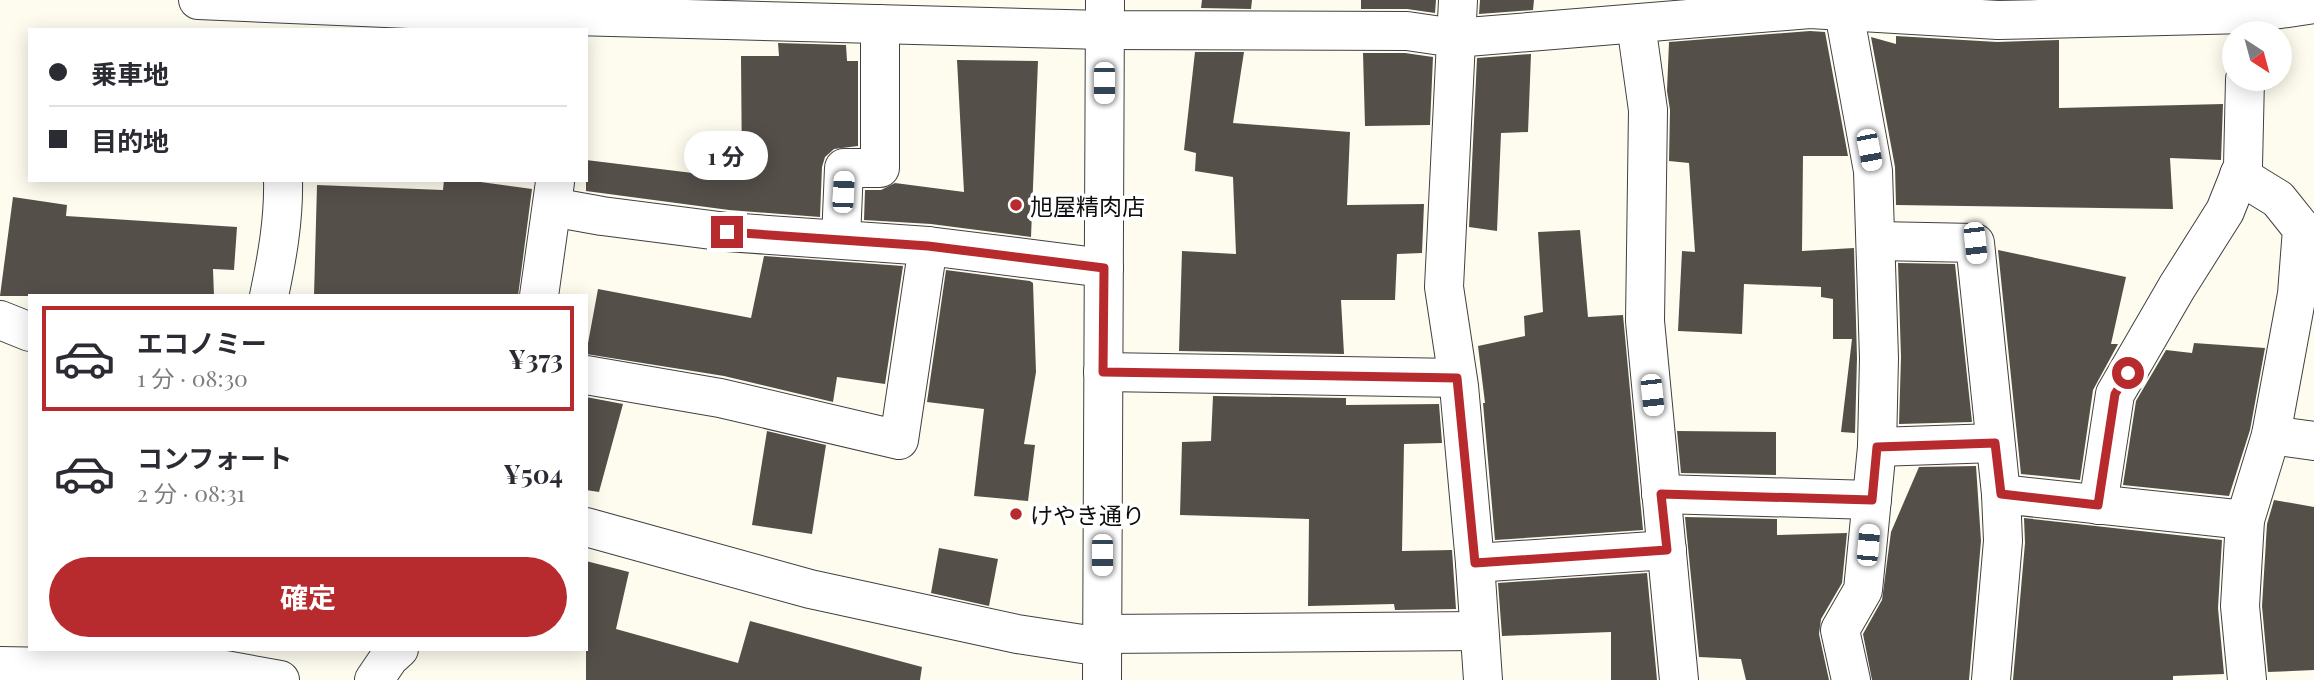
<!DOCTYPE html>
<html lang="ja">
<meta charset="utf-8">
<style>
body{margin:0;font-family:"Playfair Display","Noto Sans JP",serif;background:#f7f7f7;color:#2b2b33;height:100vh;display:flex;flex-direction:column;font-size:26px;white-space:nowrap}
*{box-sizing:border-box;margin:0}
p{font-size:23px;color:#7c7c81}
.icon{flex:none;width:38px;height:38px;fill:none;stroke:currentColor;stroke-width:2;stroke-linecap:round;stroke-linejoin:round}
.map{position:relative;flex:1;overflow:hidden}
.side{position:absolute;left:28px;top:294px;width:560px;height:357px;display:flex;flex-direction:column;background:#fff;border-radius:0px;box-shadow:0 4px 18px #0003}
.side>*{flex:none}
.guide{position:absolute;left:28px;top:28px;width:560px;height:154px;border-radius:0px;box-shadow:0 4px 18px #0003;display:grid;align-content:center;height:154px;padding:0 21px;background:#fff}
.needle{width:46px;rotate:144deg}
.tools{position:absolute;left:2222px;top:21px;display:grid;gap:14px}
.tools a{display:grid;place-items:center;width:70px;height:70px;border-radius:50%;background:#fff;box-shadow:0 4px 18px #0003;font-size:35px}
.end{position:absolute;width:32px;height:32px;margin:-16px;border:9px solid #b72b2e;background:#fff;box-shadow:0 0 0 4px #fff}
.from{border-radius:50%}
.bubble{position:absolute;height:49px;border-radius:24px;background:#fff;box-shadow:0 4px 18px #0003;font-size:23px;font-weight:700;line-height:49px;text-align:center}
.car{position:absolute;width:21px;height:42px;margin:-21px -10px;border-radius:9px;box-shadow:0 0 5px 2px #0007;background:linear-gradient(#fff 24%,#345 0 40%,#fff 0 76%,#345 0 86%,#fff 0)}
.guide b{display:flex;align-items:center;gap:24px;height:66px;font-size:26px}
.guide b+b{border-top:2px solid #e1e1e2}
.guide i{width:18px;height:18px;background:#2b2b33}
ul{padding:12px 0 0;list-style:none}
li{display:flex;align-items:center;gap:21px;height:105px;margin:0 14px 10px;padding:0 7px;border:4px solid transparent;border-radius:0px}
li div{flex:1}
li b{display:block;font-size:26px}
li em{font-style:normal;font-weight:700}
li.on{border-color:#b72b2e}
li>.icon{width:63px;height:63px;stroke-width:1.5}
.action{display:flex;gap:14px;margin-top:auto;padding:14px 21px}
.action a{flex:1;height:80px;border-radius:42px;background:#b72b2e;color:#fff;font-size:28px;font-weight:700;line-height:80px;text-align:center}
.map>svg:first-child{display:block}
.building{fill:#554f4a}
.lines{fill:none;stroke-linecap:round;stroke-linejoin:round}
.minor-casing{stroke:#404040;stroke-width:40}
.minor{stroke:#fff;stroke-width:38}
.route{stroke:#b72b2e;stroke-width:9}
.poi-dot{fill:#b72b2e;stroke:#fff;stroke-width:2.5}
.labels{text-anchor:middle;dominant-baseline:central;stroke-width:7;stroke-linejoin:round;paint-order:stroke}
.poi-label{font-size:23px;fill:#0d0d0d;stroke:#fff;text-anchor:start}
</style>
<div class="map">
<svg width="2314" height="680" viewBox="0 0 2314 680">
<rect width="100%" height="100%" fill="#fefcee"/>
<g class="building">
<path d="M1202,0H1252L1251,9L1201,8Z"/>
<path d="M1361,0H1436L1435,13L1407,9H1361Z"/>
<path d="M1480,0H1534L1533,10L1479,14Z"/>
<path d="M1810,31L1825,32L1848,156H1803L1802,251L1854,248L1857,358L1855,433L1841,432L1852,339H1833V299L1821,297V287L1744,284L1742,334L1678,331L1682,251L1695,252L1689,163L1669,161L1670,110L1667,91L1669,42Z"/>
<path d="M1896,36L1997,42L2059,40V108L2223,104L2221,160L2170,158L2173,209L1896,205L1895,167L1871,37L1896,44Z"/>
<path d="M778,43L846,45L847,61H858V146L834,149L825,157L822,167L820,217L729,210L586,191V160L742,179L741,56H779Z"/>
<path d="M1195,52H1244L1233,123L1350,132L1347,205L1424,204L1422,253L1397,254L1395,300H1341L1344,354L1179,351L1182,251L1236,254L1233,177L1195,171L1196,153L1184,150Z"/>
<path d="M1363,53H1405L1433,57L1430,125L1365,126Z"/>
<path d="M1531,54L1528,132L1501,133L1497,231L1469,227L1477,58Z"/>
<path d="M957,60L1038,61L1031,237L931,224L864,220L865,190H881L895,183L964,192Z"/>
<path d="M444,180H466L532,189L518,296H314L317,185L443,190Z"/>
<path d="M13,197L67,205L66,216L237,227L234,270L213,269L214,296H0Z"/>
<path d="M1580,230L1588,317L1623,315L1643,530L1495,540L1483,403H1485L1478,346L1525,336L1524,316L1543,312L1538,232Z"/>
<path d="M1998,250L2126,277L2111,344H2118L2093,390L2080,480L2021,474Z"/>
<path d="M764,256L903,266L885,384L837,377L833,402L724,376L586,354L598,289L751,318Z"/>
<path d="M1898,263L1955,264L1972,422L1899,424L1901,357Z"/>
<path d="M946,270L1030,281L1033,283L1036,372L1024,444L1035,445L1028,501L974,496L984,409L927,402Z"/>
<path d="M2194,343L2265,348L2250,430L2229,496L2123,485L2136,401L2166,350L2192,353Z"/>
<path d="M1213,396L1346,398V405L1439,404L1442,443L1404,444L1402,551L1452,550L1456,609L1395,610L1394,604L1308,606L1309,519L1180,515L1182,442L1211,441Z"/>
<path d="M586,397L623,404L599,492L586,490Z"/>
<path d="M767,431L826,445L812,534L752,525Z"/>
<path d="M1677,431L1776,432V475L1681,473Z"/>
<path d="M1976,466L1981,541L1969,680H1872L1863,634L1882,600L1891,532L1919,467Z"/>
<path d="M2274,500L2314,507V670L2268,672L2262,606L2267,524Z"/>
<path d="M1685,517L1777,519V535L1847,533L1842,583L1821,619L1819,634L1829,680H1746L1741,659L1699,657Z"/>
<path d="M2024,518L2222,540L2218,608L2224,674L2173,676V680H2013L2025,543Z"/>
<path d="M939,548L998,559L989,606L931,593Z"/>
<path d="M586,561L629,572L616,629L738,663L750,621L922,667L920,680H586Z"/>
<path d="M1647,573L1657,680H1611V632L1502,636L1498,583Z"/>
</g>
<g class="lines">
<defs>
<g id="minor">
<path d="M198,0L573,16L1104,30L1407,31L1455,38L1810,9L1998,20L2247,14L2314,4"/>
<path d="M1458,0L1444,287L1459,386L1475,563L1483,680"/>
<path d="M1844,12L1873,171L1879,358L1877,447L1863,590L1840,630L1851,680"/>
<path d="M1636,24L1648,110L1645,321L1679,680"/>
<path d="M2239,175L2278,199L2302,229L2297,294L2271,435L2245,520L2240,606L2247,680"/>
<path d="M552,207L602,216L727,232L928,246"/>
<path d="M841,239L844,168H880V24"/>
<path d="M1877,241L1975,243L2001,494L2003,541L1991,680"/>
<path d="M269,296C277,258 284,219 283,180"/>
<path d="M539,296L555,182"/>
<path d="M0,320L30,332"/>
<path d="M1103,372L1457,378"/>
<path d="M586,375L720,398L899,440L928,246L1104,268"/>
<path d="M2271,435L2314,441"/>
<path d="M1877,447L1995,443"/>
<path d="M1661,494L1872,500"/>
<path d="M2001,494L2245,520"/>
<path d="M2098,505L2115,394L2177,287L2225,211L2243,166L2245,79"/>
<path d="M586,527L810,589L1017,634L1102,647"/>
<path d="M1475,563L1667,550"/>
<path d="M1101,634L1479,631"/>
<path d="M0,666L225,670L280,680"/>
<path d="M374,680L389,658L399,649"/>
<path d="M1102,680L1105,0"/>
</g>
</defs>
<use href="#minor" class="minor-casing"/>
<use href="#minor" class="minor"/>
</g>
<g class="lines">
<path class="route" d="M727,232L928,246L1104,268L1103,372L1457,378L1475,563L1667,550L1661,494L1872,500L1877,447L1995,443L2001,494L2098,505L2115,394L2128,373"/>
</g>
<g class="poi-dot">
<circle cx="1016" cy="205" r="7"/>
<circle cx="1016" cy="514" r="7"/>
</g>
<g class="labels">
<g class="poi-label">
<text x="1030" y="205">旭屋精肉店</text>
<text x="1030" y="514">けやき通り</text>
</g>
</g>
</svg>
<div class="tools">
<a><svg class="needle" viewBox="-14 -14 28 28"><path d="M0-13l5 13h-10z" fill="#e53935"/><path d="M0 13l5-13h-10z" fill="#7c7c81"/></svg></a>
</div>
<i class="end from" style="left:2128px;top:373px"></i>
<i class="end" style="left:727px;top:232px"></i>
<div class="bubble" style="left:684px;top:131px;width:84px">1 分</div>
<i class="car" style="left:1104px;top:83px;rotate:180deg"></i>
<i class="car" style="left:1869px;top:150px;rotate:169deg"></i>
<i class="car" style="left:843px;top:192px;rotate:3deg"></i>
<i class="car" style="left:1975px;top:243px;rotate:174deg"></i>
<i class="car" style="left:1652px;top:395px;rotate:174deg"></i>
<i class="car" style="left:1868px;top:545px;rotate:5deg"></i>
<i class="car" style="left:1102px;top:555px;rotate:180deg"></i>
<div class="guide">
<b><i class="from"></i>乗車地</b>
<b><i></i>目的地</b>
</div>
<section class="side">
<ul>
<li class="on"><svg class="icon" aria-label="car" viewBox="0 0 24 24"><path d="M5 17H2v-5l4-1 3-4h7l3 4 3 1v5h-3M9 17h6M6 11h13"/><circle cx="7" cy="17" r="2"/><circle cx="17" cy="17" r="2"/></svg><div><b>エコノミー</b><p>1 分 · 08:30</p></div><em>¥373</em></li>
<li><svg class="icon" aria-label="car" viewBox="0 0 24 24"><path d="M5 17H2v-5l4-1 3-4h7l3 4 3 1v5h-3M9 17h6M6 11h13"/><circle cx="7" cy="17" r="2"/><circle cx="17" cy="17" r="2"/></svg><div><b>コンフォート</b><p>2 分 · 08:31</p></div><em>¥504</em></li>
</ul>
<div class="action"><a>確定</a></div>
</section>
</div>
